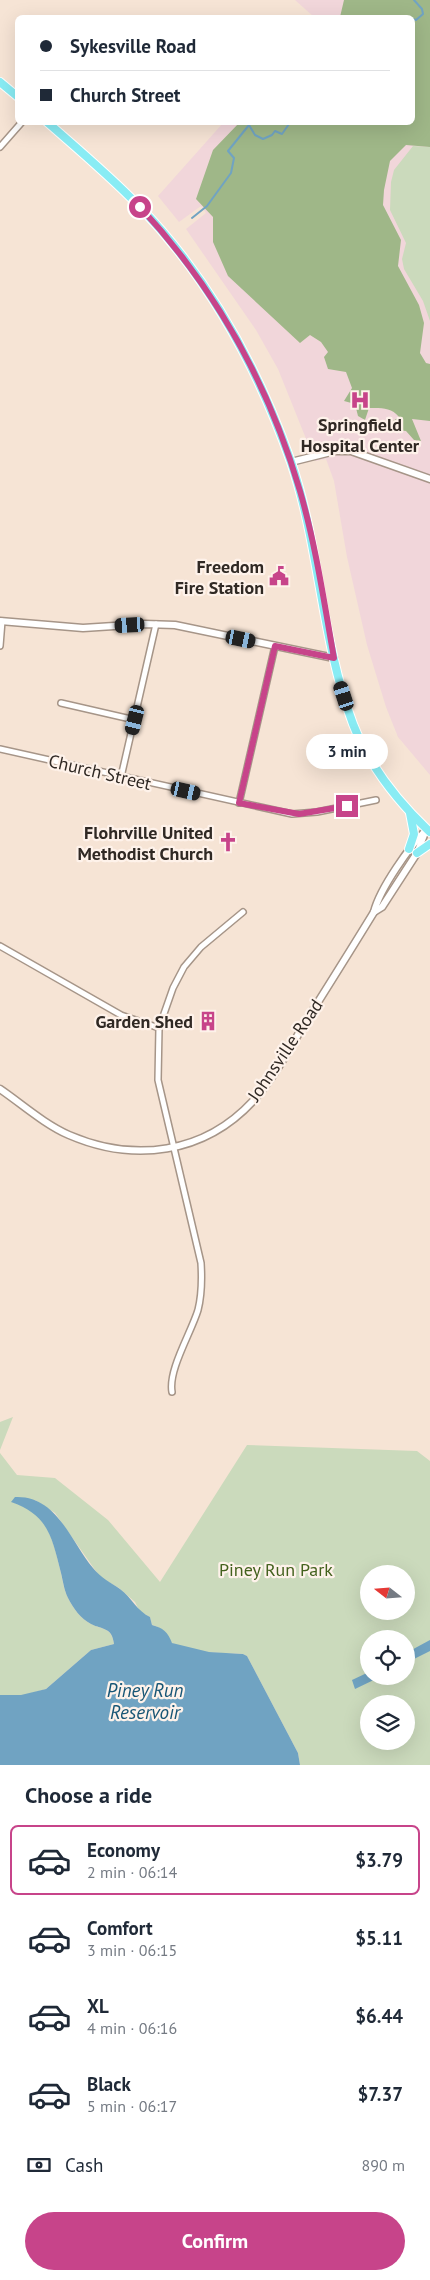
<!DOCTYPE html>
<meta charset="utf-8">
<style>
body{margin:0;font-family:"PT Sans",sans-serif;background:#f6f6f7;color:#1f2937;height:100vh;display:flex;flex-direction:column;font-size:19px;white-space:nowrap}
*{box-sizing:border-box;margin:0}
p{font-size:16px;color:#747a83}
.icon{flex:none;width:28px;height:28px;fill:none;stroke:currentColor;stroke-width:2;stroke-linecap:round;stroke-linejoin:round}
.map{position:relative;height:1765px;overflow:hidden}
.side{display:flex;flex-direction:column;background:#fff;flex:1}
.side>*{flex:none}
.hud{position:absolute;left:15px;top:15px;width:400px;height:110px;border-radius:8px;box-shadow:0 5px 20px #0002;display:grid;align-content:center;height:110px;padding:0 25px;background:#fff}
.needle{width:32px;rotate:287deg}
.buttons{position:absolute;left:360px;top:1565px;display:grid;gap:10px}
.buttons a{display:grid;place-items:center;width:55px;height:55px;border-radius:50%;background:#fff;box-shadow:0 5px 20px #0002;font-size:25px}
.end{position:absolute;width:22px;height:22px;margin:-11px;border:6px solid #c7448a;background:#fff;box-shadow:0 0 0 2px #fff}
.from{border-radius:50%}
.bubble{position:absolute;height:35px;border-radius:18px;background:#fff;box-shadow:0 5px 20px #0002;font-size:16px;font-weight:800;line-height:35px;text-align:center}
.car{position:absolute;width:15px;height:30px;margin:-15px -8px;border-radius:6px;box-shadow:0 0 4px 1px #0007;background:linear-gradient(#222 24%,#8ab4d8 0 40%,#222 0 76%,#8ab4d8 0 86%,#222 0)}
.hud b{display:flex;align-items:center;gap:18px;height:48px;font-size:19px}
.hud b+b{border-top:1px solid #e0e1e3}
.hud i{width:12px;height:12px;background:#1f2937}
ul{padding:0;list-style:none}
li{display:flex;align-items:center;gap:15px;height:70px;margin:0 10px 8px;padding:0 15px;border:2px solid transparent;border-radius:8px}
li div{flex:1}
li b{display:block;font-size:19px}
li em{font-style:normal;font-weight:800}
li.on{border-color:#c7448a}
li>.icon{width:45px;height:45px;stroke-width:1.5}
h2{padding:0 25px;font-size:22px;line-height:60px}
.pay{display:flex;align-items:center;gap:12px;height:55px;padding:0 25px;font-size:19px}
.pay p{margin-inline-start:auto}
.primary-button{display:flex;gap:10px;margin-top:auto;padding:10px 25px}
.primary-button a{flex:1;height:58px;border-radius:30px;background:#c7448a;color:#fff;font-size:20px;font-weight:800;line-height:58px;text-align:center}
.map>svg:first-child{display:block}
.medical{fill:#f1d6da}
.green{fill:#cbdabc;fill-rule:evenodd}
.forest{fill:#9fb788}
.water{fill:#70a3c2}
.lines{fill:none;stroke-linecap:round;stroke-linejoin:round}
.stream{stroke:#70a3c2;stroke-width:2}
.minor-casing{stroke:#a69588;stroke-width:8}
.tertiary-casing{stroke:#a69588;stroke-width:9}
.primary-casing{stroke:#fff;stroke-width:10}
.minor{stroke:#fff;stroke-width:5}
.tertiary{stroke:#fff;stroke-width:6}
.primary{stroke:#89ecf4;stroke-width:8}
.route{stroke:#c7448a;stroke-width:6}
.labels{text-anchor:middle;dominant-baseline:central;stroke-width:4.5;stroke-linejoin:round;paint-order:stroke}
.poi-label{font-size:18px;font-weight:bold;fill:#302924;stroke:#fef2ea;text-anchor:end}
.street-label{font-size:18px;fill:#302924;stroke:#fef2ea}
.park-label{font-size:18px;fill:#43611d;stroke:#fef2ea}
.water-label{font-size:19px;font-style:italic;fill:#175575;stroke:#fef2ea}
</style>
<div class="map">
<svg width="430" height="1765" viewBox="0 0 430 1765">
<rect width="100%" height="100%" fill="#f6e4d5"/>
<path class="medical" d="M295,0H430V775L398,737L386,707L367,645L347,557L334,481L326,459L315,461L278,369L256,330L186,229L206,213L201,206L179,222L158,196L223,123L412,122V18L314,17Z"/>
<g class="green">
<path d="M413,146L430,147V321L423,301L404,269L402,259L406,243L390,210L391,182L394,170Z"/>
<path d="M13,1417L0,1450V1422Z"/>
<path d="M247,1445L417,1451L430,1461V1765H300L298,1753L247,1656L243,1654C227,1653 185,1653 172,1643C162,1635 166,1629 152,1625L150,1617L140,1612L135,1602L119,1588L100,1577L55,1513L35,1500L12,1502C17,1504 25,1506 30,1509C51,1523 55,1550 61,1573C63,1582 64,1590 68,1598C73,1608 81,1619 91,1624C104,1630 112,1628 114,1644L91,1650L46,1689L21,1696L0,1695V1453L17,1475L55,1478L108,1520L160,1582ZM369,1574H406V1611H369ZM369,1639H406V1676H369ZM369,1704H406V1741H369Z"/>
</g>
<path class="forest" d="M344,0H430V147L406,145L390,161L384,190L383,205L401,240L398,266L419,305L424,323L420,353L426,363L430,364V421L412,419L421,441L414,440L406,431L394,430L393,421L399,417C391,407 381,408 369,408L365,420L358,416L355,404L344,401L352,388L346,372L328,369L324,357L328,352L321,342L310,335L300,343L228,276L213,242V217L196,199L213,150L239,123L412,122V18L340,17Z"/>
<g class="water">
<path d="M15,1497C57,1495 71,1542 93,1568C101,1578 110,1582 120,1589C132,1598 137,1611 150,1617L152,1625C163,1628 168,1632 172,1643L209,1652L243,1654L247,1656L298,1753L300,1765H0V1695H21L46,1689L91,1650L114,1644C112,1627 103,1630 91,1624C81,1619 73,1608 68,1598C64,1590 63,1581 61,1573C52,1538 49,1515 11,1502Z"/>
<path d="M430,1640V1651L406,1663V1653Z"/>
<path d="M369,1672V1676H382L355,1689L352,1680Z"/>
</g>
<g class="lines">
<g class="stream">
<path d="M412,19L416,20L423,14L422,9L414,0"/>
<path d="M192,218L207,206L231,173L234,158L228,151L249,125L255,135L263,139L272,135L275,131L282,134L289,124L288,122"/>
</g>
<defs>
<g id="minor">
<path d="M0,147L22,122"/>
<path d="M0,646L2,621"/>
<path d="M61,703L135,720"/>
<path d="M0,749L292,814L317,812L376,800"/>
<path d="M121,777L156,624"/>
<path d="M239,803L275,646"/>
<path d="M0,946L121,1015L159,1028"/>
<path d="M172,1392C168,1370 191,1333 198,1310C202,1294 202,1279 201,1263L158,1080L159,1028L173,988L184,967L201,947L243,912"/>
</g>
<g id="tertiary">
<path d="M291,462L335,451H351L430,479"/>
<path d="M0,621L83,628L145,624L175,625L334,658"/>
<path d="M374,912L382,907L417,853L426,830"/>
<path d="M0,1089C22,1104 44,1124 69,1135C134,1163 204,1154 253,1101C275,1077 291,1046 308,1018C330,983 352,948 374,912C380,888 410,846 427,829"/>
</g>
<g id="primary">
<path d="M0,82L18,97"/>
<path d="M47,122C79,150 110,176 139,206C209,278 258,368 291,462C320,547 321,640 353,724C369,765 398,802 430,832"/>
<path d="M409,849L414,834L410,813"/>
<path d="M417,853L430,844"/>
</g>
</defs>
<use href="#minor" class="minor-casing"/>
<use href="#tertiary" class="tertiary-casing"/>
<use href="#primary" class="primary-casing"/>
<use href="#minor" class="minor"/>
<use href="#tertiary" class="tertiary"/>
<use href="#primary" class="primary"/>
</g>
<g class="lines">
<path class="route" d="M140,207C215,288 269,385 300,491C316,546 324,602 334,658L275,646L239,803L299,814L347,806"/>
</g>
<defs>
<symbol id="hospital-bare" viewBox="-9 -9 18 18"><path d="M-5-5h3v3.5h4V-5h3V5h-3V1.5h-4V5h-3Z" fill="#c7448a" stroke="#fef2ea" stroke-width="2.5" paint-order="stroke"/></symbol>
<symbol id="civic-bare" viewBox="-9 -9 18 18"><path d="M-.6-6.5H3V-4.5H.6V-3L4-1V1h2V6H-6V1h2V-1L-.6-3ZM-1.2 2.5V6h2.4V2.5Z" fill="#c7448a" stroke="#fef2ea" stroke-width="2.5" paint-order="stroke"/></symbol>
<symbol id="church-bare" viewBox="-9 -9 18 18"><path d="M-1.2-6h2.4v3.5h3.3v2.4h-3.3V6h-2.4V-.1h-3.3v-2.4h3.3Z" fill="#c7448a" stroke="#fef2ea" stroke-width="2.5" paint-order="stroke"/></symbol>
<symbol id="building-bare" viewBox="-9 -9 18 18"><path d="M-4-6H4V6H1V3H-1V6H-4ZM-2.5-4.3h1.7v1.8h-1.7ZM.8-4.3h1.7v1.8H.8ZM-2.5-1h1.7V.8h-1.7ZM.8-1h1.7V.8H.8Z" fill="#c7448a" stroke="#fef2ea" stroke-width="2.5" paint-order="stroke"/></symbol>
</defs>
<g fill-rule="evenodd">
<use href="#hospital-bare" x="346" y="386" width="28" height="28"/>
<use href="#civic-bare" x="265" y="562" width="28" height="28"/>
<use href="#church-bare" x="214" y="828" width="28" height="28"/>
<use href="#building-bare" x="194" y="1007" width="28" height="28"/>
</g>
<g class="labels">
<g class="poi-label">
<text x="360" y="424" text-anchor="middle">Springfield<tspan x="360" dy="21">Hospital Center</tspan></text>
<text x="264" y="566">Freedom<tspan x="264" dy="21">Fire Station</tspan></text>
<text x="213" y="832">Flohrville United<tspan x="213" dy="21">Methodist Church</tspan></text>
<text x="193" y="1021">Garden Shed</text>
</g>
<g class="street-label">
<text transform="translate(100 772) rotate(13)">Church Street</text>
<text transform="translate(285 1050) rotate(-56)">Johnsville Road</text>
</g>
<g class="park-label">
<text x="276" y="1569">Piney Run Park</text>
</g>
<g class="water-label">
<text x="145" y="1690">Piney Run<tspan x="145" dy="22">Reservoir</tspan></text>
</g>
</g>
</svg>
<div class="buttons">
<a><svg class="needle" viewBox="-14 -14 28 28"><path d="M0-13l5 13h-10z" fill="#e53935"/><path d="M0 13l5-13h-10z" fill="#747a83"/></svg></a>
<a><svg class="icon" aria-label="locate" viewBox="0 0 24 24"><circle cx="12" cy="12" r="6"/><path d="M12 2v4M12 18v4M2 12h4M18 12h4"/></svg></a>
<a><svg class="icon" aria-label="layers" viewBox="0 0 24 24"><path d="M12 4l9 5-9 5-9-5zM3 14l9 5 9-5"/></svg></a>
</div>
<i class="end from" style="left:140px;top:207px"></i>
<i class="end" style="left:347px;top:806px"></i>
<div class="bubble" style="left:306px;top:734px;width:82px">3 min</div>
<i class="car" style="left:130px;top:625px;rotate:267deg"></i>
<i class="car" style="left:241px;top:639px;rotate:102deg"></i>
<i class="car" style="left:344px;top:696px;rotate:342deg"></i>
<i class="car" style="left:135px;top:720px;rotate:194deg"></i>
<i class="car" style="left:186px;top:791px;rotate:103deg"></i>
<div class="hud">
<b><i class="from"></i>Sykesville Road</b>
<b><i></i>Church Street</b>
</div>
</div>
<section class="side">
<h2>Choose a ride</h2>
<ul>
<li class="on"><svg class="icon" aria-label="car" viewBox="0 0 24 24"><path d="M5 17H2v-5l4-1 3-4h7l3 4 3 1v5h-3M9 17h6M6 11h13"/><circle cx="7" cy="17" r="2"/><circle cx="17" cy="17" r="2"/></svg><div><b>Economy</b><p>2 min · 06:14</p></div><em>$3.79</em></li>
<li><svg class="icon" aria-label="car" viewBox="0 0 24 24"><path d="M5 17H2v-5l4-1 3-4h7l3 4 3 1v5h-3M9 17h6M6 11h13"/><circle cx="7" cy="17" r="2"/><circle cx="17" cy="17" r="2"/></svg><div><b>Comfort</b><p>3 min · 06:15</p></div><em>$5.11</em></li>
<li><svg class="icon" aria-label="car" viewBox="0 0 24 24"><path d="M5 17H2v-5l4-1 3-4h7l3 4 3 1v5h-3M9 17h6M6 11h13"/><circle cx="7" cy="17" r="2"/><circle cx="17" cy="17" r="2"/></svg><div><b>XL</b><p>4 min · 06:16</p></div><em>$6.44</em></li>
<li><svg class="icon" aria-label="car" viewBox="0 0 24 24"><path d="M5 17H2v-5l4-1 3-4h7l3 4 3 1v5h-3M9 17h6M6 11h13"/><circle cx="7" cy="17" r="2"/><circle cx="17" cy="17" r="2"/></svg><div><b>Black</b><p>5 min · 06:17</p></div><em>$7.37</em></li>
</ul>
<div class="pay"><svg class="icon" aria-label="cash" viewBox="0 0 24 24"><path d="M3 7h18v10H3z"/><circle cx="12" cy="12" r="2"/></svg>Cash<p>890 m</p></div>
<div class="primary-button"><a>Confirm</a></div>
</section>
